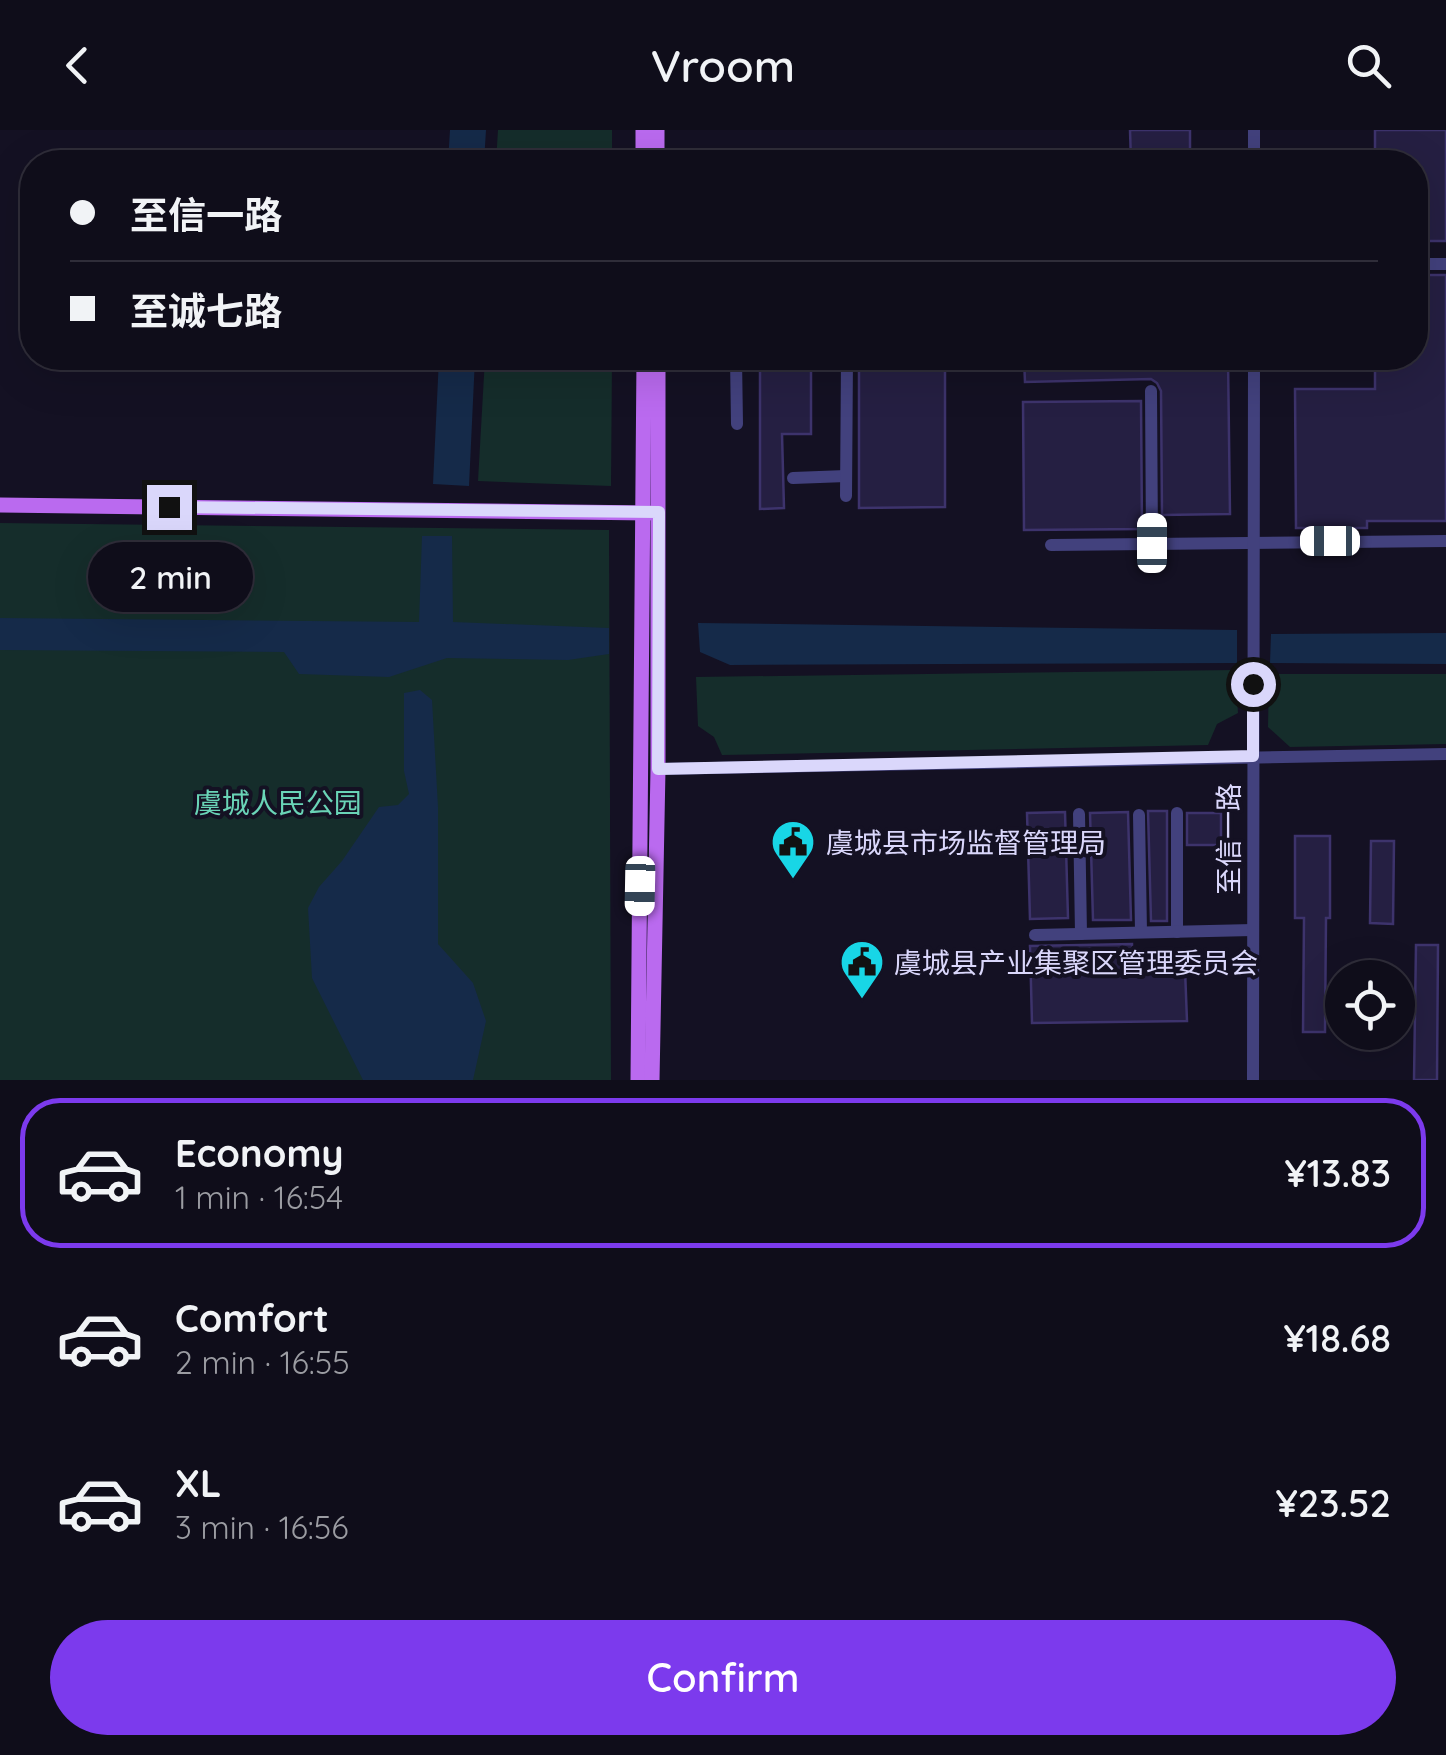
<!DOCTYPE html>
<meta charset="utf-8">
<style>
body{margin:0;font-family:Quicksand,"Noto Sans SC",sans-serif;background:#1d1b27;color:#f1f3f6;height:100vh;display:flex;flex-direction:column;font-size:38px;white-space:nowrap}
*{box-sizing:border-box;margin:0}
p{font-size:32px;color:#9b9ca2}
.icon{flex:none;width:55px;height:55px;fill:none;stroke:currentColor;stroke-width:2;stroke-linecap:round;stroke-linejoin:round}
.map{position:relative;height:950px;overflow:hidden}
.sheet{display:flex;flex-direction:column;background:#0f0d1a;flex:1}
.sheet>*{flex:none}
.hud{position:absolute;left:20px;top:20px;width:1408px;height:220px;border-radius:40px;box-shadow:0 10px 40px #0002,0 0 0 2px #2f2d39;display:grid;align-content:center;height:220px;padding:0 50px;background:#0f0d1a}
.tools{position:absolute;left:1325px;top:830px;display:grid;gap:20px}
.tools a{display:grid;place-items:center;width:90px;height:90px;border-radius:50%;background:#0f0d1a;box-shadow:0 10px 40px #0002,0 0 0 2px #2f2d39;font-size:50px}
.end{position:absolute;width:45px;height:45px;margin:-22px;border:12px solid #dad7fb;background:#111;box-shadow:0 0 0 5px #111}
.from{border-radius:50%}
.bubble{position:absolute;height:70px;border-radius:35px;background:#0f0d1a;box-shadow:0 10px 40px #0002,0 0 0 2px #2f2d39;font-size:32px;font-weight:600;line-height:70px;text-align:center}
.car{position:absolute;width:30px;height:60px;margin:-30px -15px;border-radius:12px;box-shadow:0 0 8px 2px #0007;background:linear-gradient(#fff 24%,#345 0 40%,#fff 0 76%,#345 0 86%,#fff 0)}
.hud b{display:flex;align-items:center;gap:35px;height:95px;font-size:38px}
.hud b+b{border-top:2px solid #2f2d39}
.hud i{width:25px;height:25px;background:#f1f3f6}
ul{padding:18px 0 0;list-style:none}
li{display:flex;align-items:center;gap:30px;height:150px;margin:0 20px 15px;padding:0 30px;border:5px solid transparent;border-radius:40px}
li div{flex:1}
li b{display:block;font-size:38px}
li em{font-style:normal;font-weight:600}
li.current{border-color:#7c3aed}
li>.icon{width:90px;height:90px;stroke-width:1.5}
.action{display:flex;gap:20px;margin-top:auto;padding:20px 50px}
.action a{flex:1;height:115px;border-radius:60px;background:#7c3aed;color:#fff;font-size:40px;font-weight:600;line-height:115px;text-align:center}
header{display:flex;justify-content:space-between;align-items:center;height:130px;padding:0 50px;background:#0f0d1a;font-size:45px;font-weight:600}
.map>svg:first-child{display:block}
.green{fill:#152d2b}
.water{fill:#152a49}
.building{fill:#251f42;stroke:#3d336c;stroke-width:2.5}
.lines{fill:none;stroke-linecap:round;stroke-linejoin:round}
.minor{stroke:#42417d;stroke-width:12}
.major{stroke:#ba6aef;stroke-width:15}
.route{stroke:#dad7fb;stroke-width:12}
.labels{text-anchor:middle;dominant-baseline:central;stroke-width:8;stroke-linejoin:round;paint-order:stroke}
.park-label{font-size:28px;fill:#6ad4b7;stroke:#141123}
.street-label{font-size:28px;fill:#dad7fb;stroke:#141123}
.poi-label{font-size:28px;fill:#dad7fb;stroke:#141123;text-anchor:start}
</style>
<header><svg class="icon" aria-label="back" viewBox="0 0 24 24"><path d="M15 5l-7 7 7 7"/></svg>Vroom<svg class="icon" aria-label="search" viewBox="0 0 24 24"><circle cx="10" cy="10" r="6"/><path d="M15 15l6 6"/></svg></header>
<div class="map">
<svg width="1446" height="950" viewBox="0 0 1446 950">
<rect width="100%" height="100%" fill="#141123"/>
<g class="green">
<path d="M498,0H612V32H496Z"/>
<path d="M485,228H612L611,356L478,351Z"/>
<path d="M0,393L609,400L611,950H0Z"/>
<path d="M1235,540L1238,583L1217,594L1208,615L722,625L714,607L698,596L696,547Z"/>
<path d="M1269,544H1446V614L1290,617L1268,597Z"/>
</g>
<g class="water">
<path d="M450,0H486L484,32H448Z"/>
<path d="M439,228H475L469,356L433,354Z"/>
<path d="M422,406H452L453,492L609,498V524L568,530L447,528L389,547L299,544L284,522L0,520V488L419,492Z"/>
<path d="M698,493L1237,500V533L730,535L700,522Z"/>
<path d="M1446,503V534L1270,533L1271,504Z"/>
<path d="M420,560L432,570L438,677V814L473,853L486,891L473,950H363L312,848L308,778L319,757L342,731L379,677L398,675L409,664L404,641V563Z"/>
</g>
<g class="building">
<path d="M1130,0H1190V32H1131Z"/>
<path d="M1375,0H1446V111H1415V32H1375Z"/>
<rect x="717" y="22" width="97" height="10"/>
<path d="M1415,145H1446V391H1367V398H1296L1295,259H1375V228H1415Z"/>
<path d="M760,228H811V304H782L784,378L760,379Z"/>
<path d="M859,228H945V377L859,378Z"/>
<path d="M1024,228H1228L1230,384L1162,385L1161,261L1157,253L1151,249L1025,252Z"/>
<path d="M1141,271L1142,399L1024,400L1023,272Z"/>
<path d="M1148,681H1167V791H1151Z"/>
<path d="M1065,682L1068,788L1030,789L1027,683Z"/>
<path d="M1128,682L1131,790H1093L1090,683Z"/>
<rect x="1187" y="683" width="34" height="32"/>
<path d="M1295,706H1330V788H1326L1325,902H1303L1304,788H1295Z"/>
<path d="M1371,711H1394L1393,794L1370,793Z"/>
<path d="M1132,814L1133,841L1185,839L1187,891L1032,893L1030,816Z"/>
<path d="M1416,815H1438L1437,950H1414Z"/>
</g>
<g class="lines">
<g class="minor">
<path d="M1254,0V32"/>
<path d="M1415,134H1446"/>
<path d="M736,228L737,294"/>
<path d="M1151,261L1152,413"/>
<path d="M793,348L846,346"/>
<path d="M846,366L847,228"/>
<path d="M1051,415L1446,411"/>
<path d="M658,639L1446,624"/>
<path d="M1079,684L1081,804"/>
<path d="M1139,685L1141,802"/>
<path d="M1177,802V683"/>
<path d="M1035,805L1253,800"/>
<path d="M1253,950L1254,228"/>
</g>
<g class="major">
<path d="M643,0V32"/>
<path d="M657,0V32"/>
<path d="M0,375L650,383"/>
<path d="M638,950L644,228"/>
<path d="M652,950L658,639V228"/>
</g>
</g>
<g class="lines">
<path class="route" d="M169,377L659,382L658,639L1253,626V554"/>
</g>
<defs>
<symbol id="civic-pin" viewBox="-11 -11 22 30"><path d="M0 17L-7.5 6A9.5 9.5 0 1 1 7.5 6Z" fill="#18d6e6" stroke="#141123"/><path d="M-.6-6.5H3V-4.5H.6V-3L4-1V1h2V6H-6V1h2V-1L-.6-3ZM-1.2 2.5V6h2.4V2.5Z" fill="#111"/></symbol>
</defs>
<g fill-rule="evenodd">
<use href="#civic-pin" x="768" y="687" width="50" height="68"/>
<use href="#civic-pin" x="837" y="807" width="50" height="68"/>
</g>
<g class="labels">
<g class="park-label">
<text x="278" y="672">虞城人民公园</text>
</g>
<g class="street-label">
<text transform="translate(1228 709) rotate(-90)">至信一路</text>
</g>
<g class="poi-label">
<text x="826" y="712">虞城县市场监督管理局</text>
<text x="894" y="832">虞城县产业集聚区管理委员会</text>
</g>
</g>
</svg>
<div class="tools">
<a><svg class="icon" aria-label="locate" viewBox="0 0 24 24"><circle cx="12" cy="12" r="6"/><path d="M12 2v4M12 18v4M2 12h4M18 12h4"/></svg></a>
</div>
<i class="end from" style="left:1253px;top:554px"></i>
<i class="end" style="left:169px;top:377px"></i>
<div class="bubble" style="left:88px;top:412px;width:165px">2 min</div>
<i class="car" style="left:1330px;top:411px;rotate:270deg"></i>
<i class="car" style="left:1152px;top:413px;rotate:0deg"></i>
<i class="car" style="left:640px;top:756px;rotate:181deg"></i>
<div class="hud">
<b><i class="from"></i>至信一路</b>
<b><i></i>至诚七路</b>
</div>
</div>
<section class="sheet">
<ul>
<li class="current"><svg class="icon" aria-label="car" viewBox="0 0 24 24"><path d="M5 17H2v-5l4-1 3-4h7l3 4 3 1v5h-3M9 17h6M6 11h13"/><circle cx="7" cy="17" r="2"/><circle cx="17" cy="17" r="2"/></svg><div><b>Economy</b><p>1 min · 16:54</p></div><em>¥13.83</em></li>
<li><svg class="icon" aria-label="car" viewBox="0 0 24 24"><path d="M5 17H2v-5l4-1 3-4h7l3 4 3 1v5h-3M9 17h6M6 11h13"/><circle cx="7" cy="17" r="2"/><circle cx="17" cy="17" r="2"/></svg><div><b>Comfort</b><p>2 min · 16:55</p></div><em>¥18.68</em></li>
<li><svg class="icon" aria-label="car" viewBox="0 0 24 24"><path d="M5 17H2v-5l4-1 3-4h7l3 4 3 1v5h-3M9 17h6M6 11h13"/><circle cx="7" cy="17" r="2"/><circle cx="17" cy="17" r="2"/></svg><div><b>XL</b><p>3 min · 16:56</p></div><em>¥23.52</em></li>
</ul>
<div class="action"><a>Confirm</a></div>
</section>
